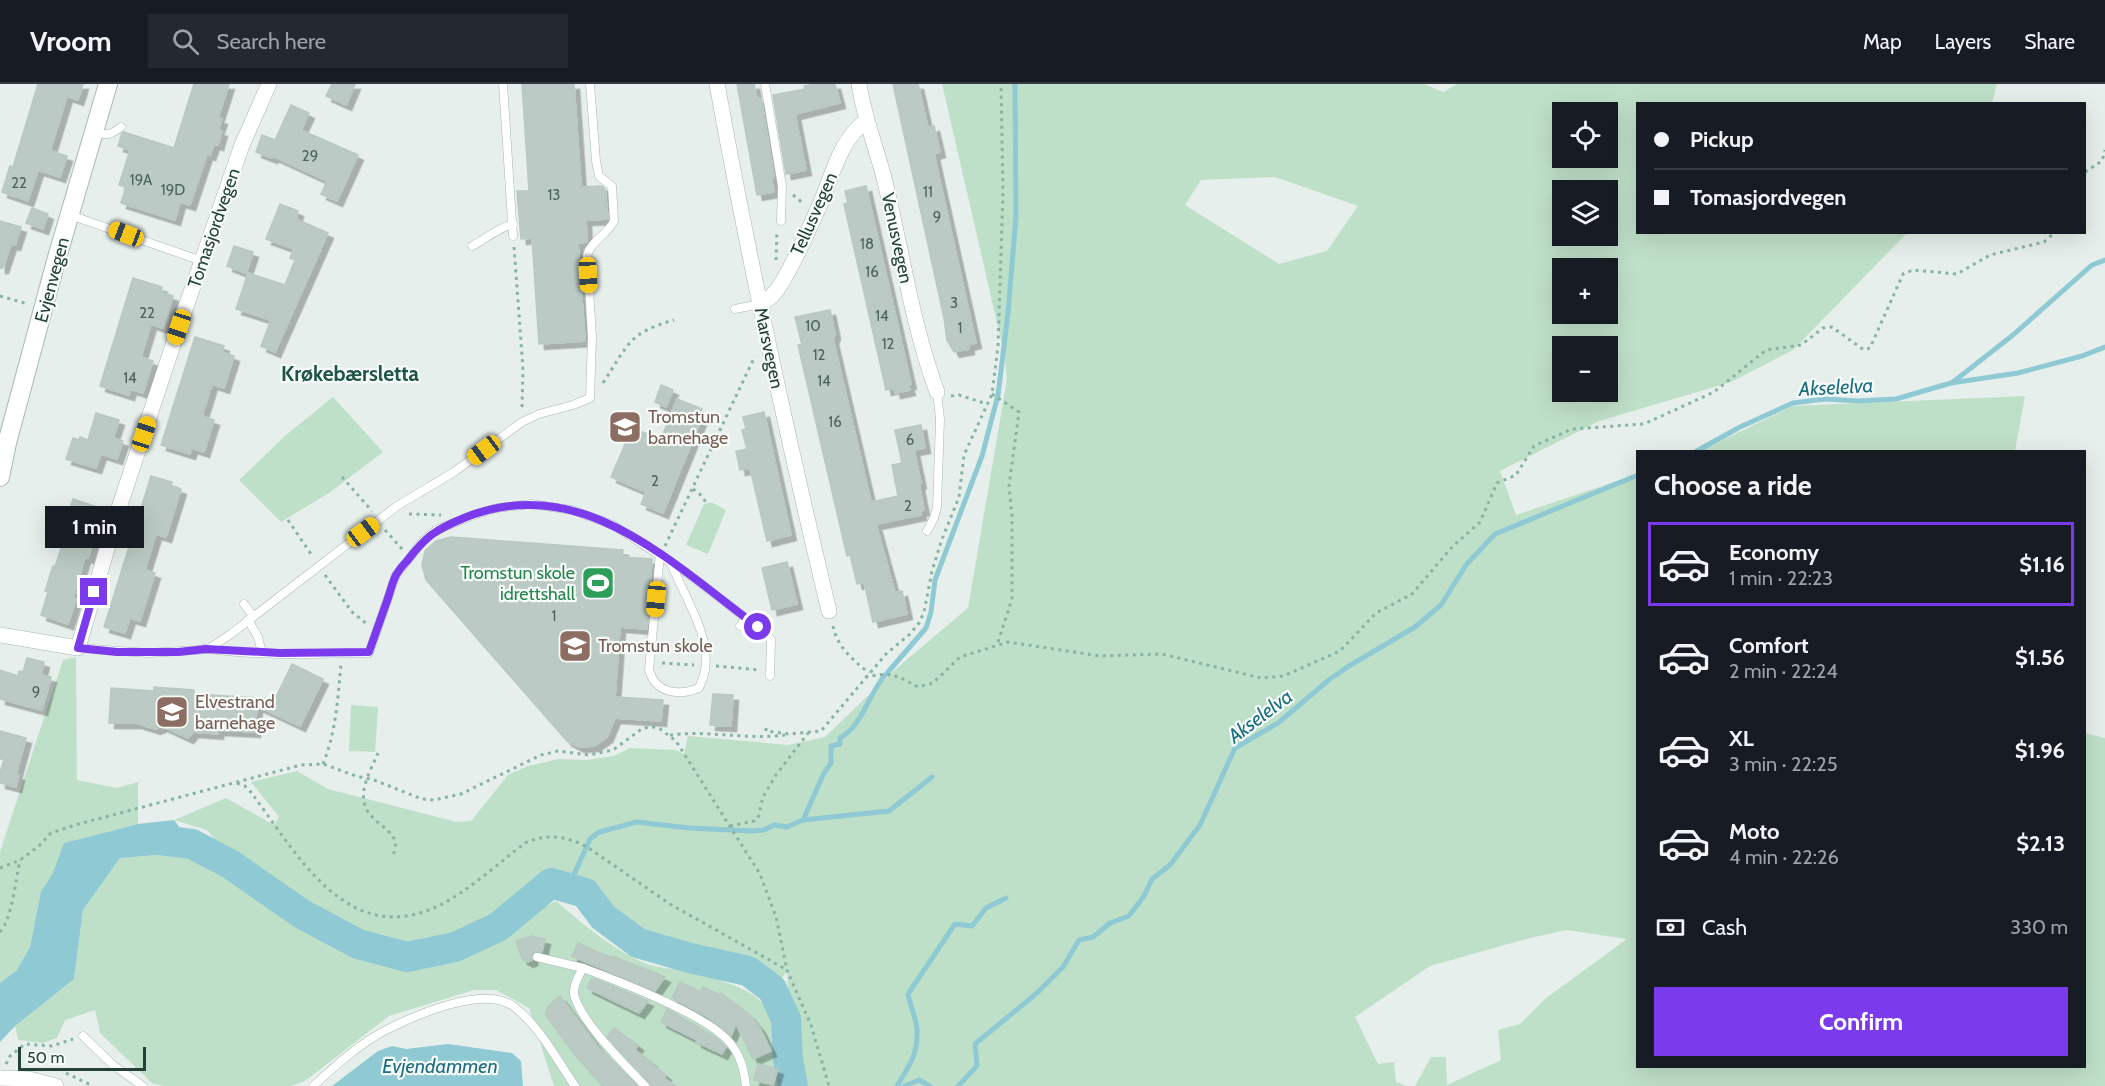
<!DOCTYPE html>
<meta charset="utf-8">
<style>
body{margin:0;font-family:Cabin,sans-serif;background:#242831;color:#f1f3f6;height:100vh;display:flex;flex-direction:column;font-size:22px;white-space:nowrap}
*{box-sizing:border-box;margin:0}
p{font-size:20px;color:#9ea1a6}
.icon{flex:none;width:33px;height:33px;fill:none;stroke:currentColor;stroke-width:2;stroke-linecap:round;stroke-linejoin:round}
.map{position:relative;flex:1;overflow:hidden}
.drawer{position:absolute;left:1636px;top:366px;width:450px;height:618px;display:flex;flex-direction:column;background:#171b24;border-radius:0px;box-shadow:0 6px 24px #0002}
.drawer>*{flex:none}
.banner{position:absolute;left:1636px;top:18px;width:450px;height:132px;border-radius:0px;box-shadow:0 6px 24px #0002;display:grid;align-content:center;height:132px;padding:0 18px;background:#171b24}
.tools{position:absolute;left:1552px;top:18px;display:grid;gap:12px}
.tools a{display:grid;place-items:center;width:66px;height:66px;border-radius:0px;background:#171b24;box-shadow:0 6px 24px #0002;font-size:30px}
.scale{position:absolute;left:18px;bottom:15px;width:128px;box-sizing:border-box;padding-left:6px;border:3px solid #24423a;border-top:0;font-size:16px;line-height:21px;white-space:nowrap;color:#24423a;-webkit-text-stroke:4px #f7fbf9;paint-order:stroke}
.end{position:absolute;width:27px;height:27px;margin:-14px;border:8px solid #7c3aed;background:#fff;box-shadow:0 0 0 3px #fff}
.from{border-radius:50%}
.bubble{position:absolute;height:42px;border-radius:0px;background:#171b24;box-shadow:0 6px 24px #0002;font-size:20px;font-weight:800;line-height:42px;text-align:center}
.car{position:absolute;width:18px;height:36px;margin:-18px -9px;border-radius:8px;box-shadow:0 0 4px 2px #0007;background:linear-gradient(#f5c518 24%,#345 0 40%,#f5c518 0 76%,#345 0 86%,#f5c518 0)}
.banner b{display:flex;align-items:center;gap:21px;height:57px;font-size:22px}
.banner b+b{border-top:2px solid #363941}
.banner i{width:15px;height:15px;background:#f1f3f6}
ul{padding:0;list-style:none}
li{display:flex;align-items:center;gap:18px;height:84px;margin:0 12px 9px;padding:0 6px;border:3px solid transparent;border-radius:0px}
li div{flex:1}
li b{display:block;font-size:22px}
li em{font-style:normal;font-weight:800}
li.current{border-color:#7c3aed}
li>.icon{width:54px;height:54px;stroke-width:1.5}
h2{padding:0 18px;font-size:27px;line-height:72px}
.pay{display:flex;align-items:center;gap:15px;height:66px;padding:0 18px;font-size:22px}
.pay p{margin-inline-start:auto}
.primary-button{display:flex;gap:12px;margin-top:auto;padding:12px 18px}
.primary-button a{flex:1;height:69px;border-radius:0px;background:#7c3aed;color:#fff;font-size:24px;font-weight:800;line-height:69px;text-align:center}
header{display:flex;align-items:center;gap:36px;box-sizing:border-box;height:84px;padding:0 30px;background:#171b24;border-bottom:2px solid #363941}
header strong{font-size:28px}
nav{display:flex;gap:33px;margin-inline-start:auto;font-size:21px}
.search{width:420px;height:54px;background:#242831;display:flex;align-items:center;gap:15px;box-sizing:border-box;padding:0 21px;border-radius:0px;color:#9ea1a6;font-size:22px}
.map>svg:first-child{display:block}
.green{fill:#bfe0c8;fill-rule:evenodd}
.water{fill:#8ec9d4}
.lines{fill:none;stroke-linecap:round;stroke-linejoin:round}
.stream{stroke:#8ec9d4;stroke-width:5}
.river{stroke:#8ec9d4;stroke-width:30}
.building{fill:#bbcac4;stroke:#b8c9c2;stroke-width:1.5;filter:url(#shadow)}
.lane-casing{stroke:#a8b8b2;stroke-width:9}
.street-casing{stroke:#a8b8b2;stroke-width:16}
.secondary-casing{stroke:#a4bbb3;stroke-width:20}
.path{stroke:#86b3a5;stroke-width:3;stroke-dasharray:3 4.5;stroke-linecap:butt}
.lane{stroke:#fff;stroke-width:8}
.street{stroke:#fff;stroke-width:15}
.secondary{stroke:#fff;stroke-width:18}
.route{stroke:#7c3aed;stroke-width:8}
.labels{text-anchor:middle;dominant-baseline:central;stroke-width:4.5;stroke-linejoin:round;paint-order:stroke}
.number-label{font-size:15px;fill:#4a645c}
.street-label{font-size:18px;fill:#24423a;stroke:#f7fbf9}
.education-label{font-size:18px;fill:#785e54;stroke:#f7fbf9;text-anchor:start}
.leisure-label{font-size:18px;fill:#27864d;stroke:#f7fbf9;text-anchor:end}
.water-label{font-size:20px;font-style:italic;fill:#1c6f80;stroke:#f7fbf9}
.quarter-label{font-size:21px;font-weight:bold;fill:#1f5548;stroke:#f7fbf9}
</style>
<header>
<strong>Vroom</strong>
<div class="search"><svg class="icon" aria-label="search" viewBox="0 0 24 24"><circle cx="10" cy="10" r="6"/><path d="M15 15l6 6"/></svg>Search here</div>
<nav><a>Map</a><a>Layers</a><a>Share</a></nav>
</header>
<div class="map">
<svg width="2105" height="1002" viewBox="0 0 2105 1002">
<defs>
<filter id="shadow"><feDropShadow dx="5.5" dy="5.5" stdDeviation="0" flood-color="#0004"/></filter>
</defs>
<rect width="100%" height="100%" fill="#e6efeb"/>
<g class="green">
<path d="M942,0H1424L1443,8L1457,0H1997L1992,19L1638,20V148L1907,149L1793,266L1731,298L1599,337L1500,387L1516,431L1638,390V982H2085V649L2105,654V1002H1415L1431,973H1446L1447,1001L1501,976L1498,946L1520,940L1546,914L1627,855L1567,846L1530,854L1430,882L1355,933L1378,980L1394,978L1396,998L1407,1002H801V970L796,931L788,908L787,887L775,905L749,885L639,857L604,833L586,807L550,796L497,839L454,858L409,870L360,857L304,829L233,778L207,746L174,736L226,714L274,741L279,733L251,698L297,687L328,705L457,738L471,737L508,691L528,682L559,675L587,676L614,672L630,664L676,666L684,670L688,652L788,661L825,653L898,583L968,524L1007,295L1004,269ZM1608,28V74H1563V28ZM1275,93L1358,122L1327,167L1279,180L1185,121L1201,96ZM1563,106H1608V152H1563ZM1608,184V230H1563V184ZM1608,262V308H1563V262Z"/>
<path d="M2025,312L2015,367H1700L1793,322Z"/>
<path d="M333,313L383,368L329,409L281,438L239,396L286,351Z"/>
<path d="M711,418L726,426L708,470L686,461L704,420Z"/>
<path d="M76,573L77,696L117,704L138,698V740L64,759L52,791L41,807L30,863L17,886L0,899V768L63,576Z"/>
<path d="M351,621L378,623L375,668L349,667Z"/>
<path d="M194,768L337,855L407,876L481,856L556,817C584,841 613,866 647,880C661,885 678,884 692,888C707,892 744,903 756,913C765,920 774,936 778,947C785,964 781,984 785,1002H554L529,924L496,906H474L389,932L305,997L291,1002H165L153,1000L100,949L95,926L65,936L57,954L43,959L18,956L15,942L74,895L83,826L120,774Z"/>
</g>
<g class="water">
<path d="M174,736L192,760L194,768L120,774L83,826L74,895L15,942L0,958V899L17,886L30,863L41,807L52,791L64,759L138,740Z"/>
<path d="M448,960L512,969L521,977L523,1002H332L378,967L392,962L406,965Z"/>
</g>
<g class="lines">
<g class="stream">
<path d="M1953,298L2013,251L2092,181L2105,176"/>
<path d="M1695,368L1740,343L1793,319L1825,315L1858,317L1896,315L1951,299L2018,289L2082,272L2105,263"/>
<path d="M888,588L926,544L931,528L935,496L982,372L998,311L1008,229L1016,132L1015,0"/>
<path d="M803,736L824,689L831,679V662L840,660V654C863,641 868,611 885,591"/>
<path d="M568,804L590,755L599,748L637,738L689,744L752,747L764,746L774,741L787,743L803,736L889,727L932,693"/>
<path d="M897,1002C909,982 918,971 917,946C917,937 910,921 908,910L955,840L972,842L986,824L1006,814"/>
<path d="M904,1002L919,996L930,1002"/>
<path d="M958,1002L977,982L975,960L1037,909L1063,883L1079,856L1093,853L1110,839L1129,832L1144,812L1152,795L1170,781L1200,741L1235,664L1278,639L1330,595L1349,582L1415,543L1441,521L1466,481L1495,450L1638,391"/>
</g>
<path class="river" d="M152,755L192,760L230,780L302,830L358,860L407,873L455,863L498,843L551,799L585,809L603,833L638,859L690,874L748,887L772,905L786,935L788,976L793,1002"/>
</g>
<g class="building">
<path d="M38,0H83L78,16L67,12L51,64V67L67,72L60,93L38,86L28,117L2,108L10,82L13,83Z"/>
<path d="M194,0H229L218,34L222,35L218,46L222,47L218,61L214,60L210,71L207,70L190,121L180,118L175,136L121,119L126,103L119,101L130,66L118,62L122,49L124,48L174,64Z"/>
<path d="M332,0H355L346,21L326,12Z"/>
<path d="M522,0H574L581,103L602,102L605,105L608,135L586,136L587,158L578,159L585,257L539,260L532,154L521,155L517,107H529Z"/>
<path d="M737,0H754L757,15L761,14L774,93H771L774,108L757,111Z"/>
<path d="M815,0H835L840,19L795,30L806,86L786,90L773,11L805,5L804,2Z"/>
<path d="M893,0H918L928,44L934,42L940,68L934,70L976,259L968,261L969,265L954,268L947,256L944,234Z"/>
<path d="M291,21L309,29L301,46L358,71L337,117L321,110L327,97L273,72L272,74L256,68L262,51L275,56Z"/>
<path d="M866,102L911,300H908L910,306L895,309L894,304L886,306L844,120L848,119L845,107Z"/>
<path d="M280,120L298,127L296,135L328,149L275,268L261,262L271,236L236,225L248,189L285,201L295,176L290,174L294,165L266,155Z"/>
<path d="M32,124L48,130L43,145L26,139Z"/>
<path d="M0,137L21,143L15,161L11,160L3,184H0Z"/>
<path d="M234,162L253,168L246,189L227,182Z"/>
<path d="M133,194L162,203L161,208L173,212L163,244L151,240L141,273L153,277L143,309L131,305L129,311L100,302Z"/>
<path d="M830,226L835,250L833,255L871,418L898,412L892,381L902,379L895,346L921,341L925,364L914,366L921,399L919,400L924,426L920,427L921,431L876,440L895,509L902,507L907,530L873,538L864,498L857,500L850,471L847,472L798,261H802L795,233Z"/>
<path d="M195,253L224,262L222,268L234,272L224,304L212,300L202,332L214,336L204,368L192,364L190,370L161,361Z"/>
<path d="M661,301L673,306L666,323L655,318Z"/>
<path d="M677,315L702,325L700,330L703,331L663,429L641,420L646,408L611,393L632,344L661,355Z"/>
<path d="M764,328L791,451L767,457L750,384L740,386L736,367L747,365L742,346L746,345L743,333Z"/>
<path d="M96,329L119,336L113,354L123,357L117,375L101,370L96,384L66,375L73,354L79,356L80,353L88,356Z"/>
<path d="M151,392L172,398L171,402L181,405L166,453L156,450L145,486L155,489L140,537L130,534L125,549L104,543Z"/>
<path d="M73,415L100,424L93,447L96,448L88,474L85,473L73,514L76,515L68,540L41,531L48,508L45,507L53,482L55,483L68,442L65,441Z"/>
<path d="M451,453L623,466L622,473L652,475L647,545L620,543L615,613L663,616L661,637L615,634L607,653L594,662L579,663L567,657L426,496L422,481L425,467L436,457Z"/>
<path d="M787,478L797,520L772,526L762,484Z"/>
<path d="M27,574L44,578L41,591L51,593L42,626L0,615V586L18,592L19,587L23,588Z"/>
<path d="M292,580L323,595L300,642L257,622L255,648L218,646V650L193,648L188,654L162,642L155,645L136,639H109L111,604L154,607V603L194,606V610L275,615Z"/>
<path d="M713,610L733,611L731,642L710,641Z"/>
<path d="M0,647L26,654L16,690L19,691L16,703L0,699V689L4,675H0Z"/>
<path d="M531,852L545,855L542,868H533L532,876L528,878L522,875L516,857Z"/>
<path d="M578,859L595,867L611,873L612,872L665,893L655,907L572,872Z"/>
<path d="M592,894L615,903L648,917L639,929L587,904Z"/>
<path d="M680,898L701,908L703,903L723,912L721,909L749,930L760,944L771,967L753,975L736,940L731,952L706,932L672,914Z"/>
<path d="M560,912L599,964L637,1002H603L574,970L545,930L549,921Z"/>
<path d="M667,925L715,953L726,963L722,970L696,958L697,956L661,938Z"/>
<path d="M614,944L638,961L635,966L652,978L650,979L666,991L664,994L676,1002H651L649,998L607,953Z"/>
<path d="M758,980L778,985L773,1001L754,996Z"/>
</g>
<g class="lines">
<defs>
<g id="lane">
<path d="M503,0L513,152"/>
<path d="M765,0L782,102L781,137"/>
<path d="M94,48C106,52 111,51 121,43"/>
<path d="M70,131L202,177"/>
<path d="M472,162C486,155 497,144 513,140"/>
<path d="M735,225L760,220"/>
<path d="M927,447L934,434L937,423L940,335L937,308"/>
<path d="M660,470L649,586C656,610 679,612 699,604C701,599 704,592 705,586C711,550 683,511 671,479"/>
<path d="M244,520L253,532"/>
<path d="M248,536L258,553L262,569"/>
<path d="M740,542L746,534"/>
<path d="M78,564L148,569L198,566L210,564L231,550L397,422L454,388L522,338L539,330L573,321L590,314L592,253L587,171C592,156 607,151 614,137L612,102L599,92L596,77L590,0"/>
<path d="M208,565C261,572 315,570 369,569L396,491L423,457L436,446L476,430L497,424L531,420L572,426L613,441L687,489L768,551L771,556L770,592"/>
<path d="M537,873L583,884"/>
<path d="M83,952L113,981L143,1002"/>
<path d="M313,1002C335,982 359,960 386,946C416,931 483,901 513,922C539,941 557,976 575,1002"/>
<path d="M645,1002C626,982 579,936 574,910C573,901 579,892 583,884C618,897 708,931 730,959C741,972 744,986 746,1002"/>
</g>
<g id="street">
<path d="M717,0C749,177 787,352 829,527"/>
<path d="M859,0C864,34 877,65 885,98C902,168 912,240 937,308"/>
<path d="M760,220C775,213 781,200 789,186C801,163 811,141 821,118C832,92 841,54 866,37"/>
<path d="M0,551L78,564L118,427L179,243L242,61L269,0"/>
<path d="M0,994L29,995L56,1002"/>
</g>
<path id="secondary" d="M0,393L7,359L56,177L108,0"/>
</defs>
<use href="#lane" class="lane-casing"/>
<use href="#street" class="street-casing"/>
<use href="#secondary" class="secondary-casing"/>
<g class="path">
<path d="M2085,88L2102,77L2105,66"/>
<path d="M793,111L804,120"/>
<path d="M514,163L523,285L522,324"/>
<path d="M776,176L777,146"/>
<path d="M0,212L28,220"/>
<path d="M603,299C628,261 628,249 674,236"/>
<path d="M992,310L1019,328L1009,402L1012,432V515L997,561"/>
<path d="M951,312L959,311L987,320"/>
<path d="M342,393L372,427"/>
<path d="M693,405L699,409L708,421"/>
<path d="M409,430L441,431"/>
<path d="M288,436L313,473"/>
<path d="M385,446L402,465"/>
<path d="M665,462L755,272"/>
<path d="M325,491L352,528L367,540"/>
<path d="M833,542C837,563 853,576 869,589"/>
<path d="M662,579L694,581"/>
<path d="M716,582L760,586"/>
<path d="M865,593C891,588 894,590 918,603L933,599L960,573L1008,558L1100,572L1162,570L1261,594L1283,592L1340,567L1376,529L1412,510L1453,462L1480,438L1497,399L1516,391L1534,362L1572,345L1644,340L1714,308L1766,266L1801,261L1823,244L1832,243L1864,266L1870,264L1903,190L1913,186L1957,190L1990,171L2044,158L2055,148"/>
<path d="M766,644V647L789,650L821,647L886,570L910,550L919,539L924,528L932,487L942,455L959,413L964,371L992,310L998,262L1003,109L1001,0"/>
<path d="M670,651C708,646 747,656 785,651"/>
<path d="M378,669C372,684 361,701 364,718C367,737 393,744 395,758C396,763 394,768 393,772"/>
<path d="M323,680C336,648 338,614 341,579"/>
<path d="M237,699L245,702L250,707C297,769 347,867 440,821C467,808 500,778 525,759C547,749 567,752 587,763L670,820L787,886"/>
<path d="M730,742L754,737L758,734L763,713L776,691L808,649"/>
<path d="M0,784L20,776L39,762L51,749L75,741L301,681L323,680L356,692L374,696L422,715L434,716L461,710L541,671L558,667L589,671L613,666L643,644L654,643L660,645L676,657L760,790L776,833L787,886L811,941L829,1002"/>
<path d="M0,848C12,835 16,794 20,776"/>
<path d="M6,980L10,972L25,960L52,962L73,955"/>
<path d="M66,989L93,1002"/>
</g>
<use href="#lane" class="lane"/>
<use href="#street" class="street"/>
<use href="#secondary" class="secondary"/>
</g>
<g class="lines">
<path class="route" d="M94,508L78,564L117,568H178L206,565L280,569L369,568C375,551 381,534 387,517C390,509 392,499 396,491C399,486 403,481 407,477C426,452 435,446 464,434C581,386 671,479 758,543"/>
</g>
<defs>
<symbol id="school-square" viewBox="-11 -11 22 22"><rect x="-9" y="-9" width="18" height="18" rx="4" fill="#8d6e63" stroke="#f7fbf9"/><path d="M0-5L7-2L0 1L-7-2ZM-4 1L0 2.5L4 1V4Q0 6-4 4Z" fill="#fff"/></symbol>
<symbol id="stadium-square" viewBox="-11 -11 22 22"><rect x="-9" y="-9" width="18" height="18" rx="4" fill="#2e9e5b" stroke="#f7fbf9"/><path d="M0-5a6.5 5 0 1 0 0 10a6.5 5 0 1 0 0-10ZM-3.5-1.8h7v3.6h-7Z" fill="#fff"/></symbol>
</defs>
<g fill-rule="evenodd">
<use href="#school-square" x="606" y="324" width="38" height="38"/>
<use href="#stadium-square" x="579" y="480" width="38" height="38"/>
<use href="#school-square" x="556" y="543" width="38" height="38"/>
<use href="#school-square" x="153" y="609" width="38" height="38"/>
</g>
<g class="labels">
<g class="number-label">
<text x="310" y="72">29</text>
<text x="141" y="96">19A</text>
<text x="19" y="99">22</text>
<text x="173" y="106">19D</text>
<text x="928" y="108">11</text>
<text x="554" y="111">13</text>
<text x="937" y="133">9</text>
<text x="867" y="160">18</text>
<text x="872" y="188">16</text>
<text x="954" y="219">3</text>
<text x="147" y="229">22</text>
<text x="882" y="232">14</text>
<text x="813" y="242">10</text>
<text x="960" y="244">1</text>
<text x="888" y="260">12</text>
<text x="819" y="271">12</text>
<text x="130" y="294">14</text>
<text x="824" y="297">14</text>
<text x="835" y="338">16</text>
<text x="910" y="356">6</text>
<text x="655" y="397">2</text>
<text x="908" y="422">2</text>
<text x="554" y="532">1</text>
<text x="36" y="608">9</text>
</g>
<g class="street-label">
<text transform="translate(814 130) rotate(-66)">Tellusvegen</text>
<text transform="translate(214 144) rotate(-71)">Tomasjordvegen</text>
<text transform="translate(897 154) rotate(78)">Venusvegen</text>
<text transform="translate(52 196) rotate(-75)">Evjenvegen</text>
<text transform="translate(769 264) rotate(78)">Marsvegen</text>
</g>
<g class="education-label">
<text x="648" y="333">Tromstun<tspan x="648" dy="21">barnehage</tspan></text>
<text x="598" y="562">Tromstun skole</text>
<text x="195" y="618">Elvestrand<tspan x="195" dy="21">barnehage</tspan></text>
</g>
<g class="leisure-label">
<text x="575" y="489">Tromstun skole<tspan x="575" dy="21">idrettshall</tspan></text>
</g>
<g class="water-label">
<text transform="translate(1836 303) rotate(-3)">Akselelva</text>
<text transform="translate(1260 632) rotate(-37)">Akselelva</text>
<text x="440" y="982">Evjendammen</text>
</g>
<g class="quarter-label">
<text x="350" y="289">Krøkebærsletta</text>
</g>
</g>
</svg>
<div class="tools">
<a><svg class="icon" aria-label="locate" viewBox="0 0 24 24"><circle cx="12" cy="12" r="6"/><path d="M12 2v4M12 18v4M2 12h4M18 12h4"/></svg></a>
<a><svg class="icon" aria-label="layers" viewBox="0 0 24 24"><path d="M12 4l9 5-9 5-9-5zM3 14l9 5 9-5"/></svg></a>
<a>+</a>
<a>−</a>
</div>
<div class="scale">50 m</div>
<i class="end from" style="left:758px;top:543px"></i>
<i class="end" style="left:94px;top:508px"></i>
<div class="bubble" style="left:45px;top:422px;width:99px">1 min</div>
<i class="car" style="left:126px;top:150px;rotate:291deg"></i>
<i class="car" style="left:588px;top:191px;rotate:177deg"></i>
<i class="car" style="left:179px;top:243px;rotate:198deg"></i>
<i class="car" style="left:144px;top:350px;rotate:18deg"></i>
<i class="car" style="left:484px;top:366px;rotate:233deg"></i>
<i class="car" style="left:363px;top:448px;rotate:53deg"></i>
<i class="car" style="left:656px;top:515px;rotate:185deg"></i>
<div class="banner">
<b><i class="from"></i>Pickup</b>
<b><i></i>Tomasjordvegen</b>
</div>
<section class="drawer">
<h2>Choose a ride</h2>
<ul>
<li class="current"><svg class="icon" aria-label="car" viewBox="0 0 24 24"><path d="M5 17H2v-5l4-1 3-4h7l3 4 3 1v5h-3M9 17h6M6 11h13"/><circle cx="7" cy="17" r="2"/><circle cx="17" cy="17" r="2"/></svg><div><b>Economy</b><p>1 min · 22:23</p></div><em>$1.16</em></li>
<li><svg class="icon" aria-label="car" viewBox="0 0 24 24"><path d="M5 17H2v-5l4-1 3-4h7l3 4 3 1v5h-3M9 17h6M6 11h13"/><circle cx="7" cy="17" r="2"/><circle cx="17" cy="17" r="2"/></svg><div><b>Comfort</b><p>2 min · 22:24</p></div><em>$1.56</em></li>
<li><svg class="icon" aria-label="car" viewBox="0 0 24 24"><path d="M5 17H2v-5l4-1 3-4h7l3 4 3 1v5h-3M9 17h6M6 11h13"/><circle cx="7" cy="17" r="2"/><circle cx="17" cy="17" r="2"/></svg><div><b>XL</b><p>3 min · 22:25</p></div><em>$1.96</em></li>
<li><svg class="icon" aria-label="car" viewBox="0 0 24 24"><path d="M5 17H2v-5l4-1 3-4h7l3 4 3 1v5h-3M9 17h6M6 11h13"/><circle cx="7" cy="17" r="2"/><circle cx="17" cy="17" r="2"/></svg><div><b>Moto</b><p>4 min · 22:26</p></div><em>$2.13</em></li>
</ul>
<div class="pay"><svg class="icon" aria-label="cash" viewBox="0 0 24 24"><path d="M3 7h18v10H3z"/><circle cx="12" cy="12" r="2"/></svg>Cash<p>330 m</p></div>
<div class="primary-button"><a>Confirm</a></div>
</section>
</div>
